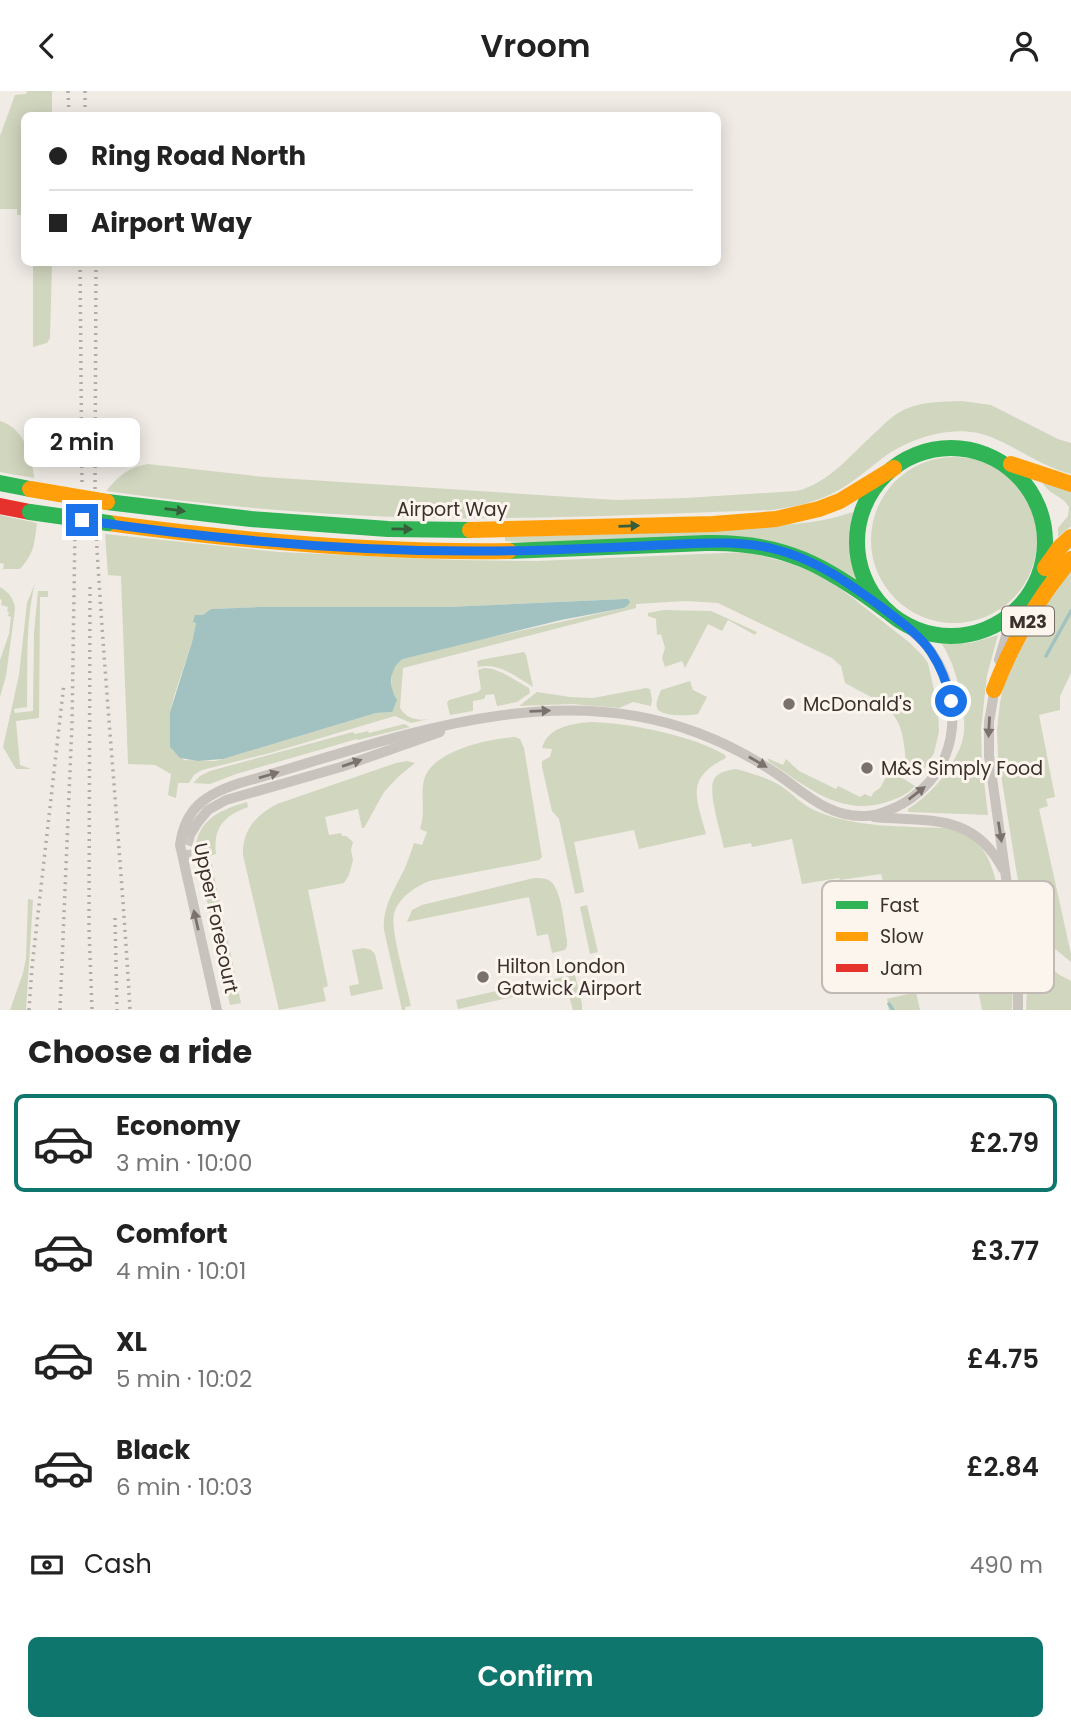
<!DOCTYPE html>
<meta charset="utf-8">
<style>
body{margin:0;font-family:Poppins,sans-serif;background:#f2f2f2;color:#222;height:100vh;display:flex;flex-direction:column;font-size:26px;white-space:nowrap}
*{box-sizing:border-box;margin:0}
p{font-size:23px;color:#767676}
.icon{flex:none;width:38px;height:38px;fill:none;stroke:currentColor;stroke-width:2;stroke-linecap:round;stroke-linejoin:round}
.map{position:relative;height:919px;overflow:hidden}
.panel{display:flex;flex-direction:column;background:#fff;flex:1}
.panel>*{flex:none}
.guide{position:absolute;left:21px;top:21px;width:700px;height:154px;border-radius:10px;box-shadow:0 4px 18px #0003;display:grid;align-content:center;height:154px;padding:0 28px;background:#fff}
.end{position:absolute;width:32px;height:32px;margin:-16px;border:9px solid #1a73e8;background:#fff;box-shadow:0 0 0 4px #fff}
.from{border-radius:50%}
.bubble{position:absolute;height:49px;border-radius:10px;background:#fff;box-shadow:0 4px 18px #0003;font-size:23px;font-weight:600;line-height:49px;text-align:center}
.guide b{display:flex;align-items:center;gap:24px;height:66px;font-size:26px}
.guide b+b{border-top:2px solid #e0e0e0}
.guide i{width:18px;height:18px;background:#222}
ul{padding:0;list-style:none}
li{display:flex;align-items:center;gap:21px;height:98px;margin:0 14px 10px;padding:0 14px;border:4px solid transparent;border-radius:10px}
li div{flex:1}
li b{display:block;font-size:26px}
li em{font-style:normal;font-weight:600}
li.current{border-color:#0f766e}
li>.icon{width:63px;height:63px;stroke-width:1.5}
h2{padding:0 28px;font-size:32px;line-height:84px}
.pay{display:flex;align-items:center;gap:18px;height:77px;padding:0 28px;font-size:26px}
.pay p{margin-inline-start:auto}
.primary-button{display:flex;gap:14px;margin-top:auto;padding:14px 28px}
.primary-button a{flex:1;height:80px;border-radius:10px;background:#0f766e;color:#fff;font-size:28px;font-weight:600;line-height:80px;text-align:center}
header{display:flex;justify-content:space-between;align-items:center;height:91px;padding:0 28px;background:#fff;font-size:32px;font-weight:600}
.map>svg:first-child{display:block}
.green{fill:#d1d6bf;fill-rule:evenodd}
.water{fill:#a1c2c1}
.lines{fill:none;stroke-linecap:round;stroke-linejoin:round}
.stream{stroke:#a1c2c1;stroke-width:3.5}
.street-tunnel{stroke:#ccc6c0;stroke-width:10;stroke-dasharray:10 5;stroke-linecap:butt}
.street{stroke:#c9c3be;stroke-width:10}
.fast{stroke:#30b455;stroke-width:16}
.slow{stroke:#ff9f0a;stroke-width:16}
.jam{stroke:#e5322d;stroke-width:16}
.rail{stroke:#b1aca8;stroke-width:3.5;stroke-dasharray:2 5;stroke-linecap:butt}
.fast-bridge{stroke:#30b455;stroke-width:16}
.slow-bridge{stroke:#ff9f0a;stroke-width:16}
.oneway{fill:#375e3a}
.oneway2{fill:#7b726d}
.route{stroke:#1a73e8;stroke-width:9}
.poi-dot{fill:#7a716c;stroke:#fbf5ee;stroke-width:2.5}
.labels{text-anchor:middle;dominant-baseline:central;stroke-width:6;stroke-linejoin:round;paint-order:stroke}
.shield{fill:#fbf5ee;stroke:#756b66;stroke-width:2}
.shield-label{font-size:18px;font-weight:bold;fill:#3b302b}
.street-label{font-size:19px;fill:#3b302b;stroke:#fbf5ee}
.poi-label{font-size:19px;fill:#3b302b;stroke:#fbf5ee;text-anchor:start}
.key{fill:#fbf5ee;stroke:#c1bab4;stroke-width:2}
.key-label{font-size:19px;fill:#3b302b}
</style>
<header><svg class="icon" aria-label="back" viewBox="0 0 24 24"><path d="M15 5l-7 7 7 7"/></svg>Vroom<svg class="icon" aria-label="person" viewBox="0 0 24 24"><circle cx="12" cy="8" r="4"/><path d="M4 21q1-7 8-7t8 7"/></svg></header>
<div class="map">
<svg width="1071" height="919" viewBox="0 0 1071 919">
<rect width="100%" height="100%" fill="#f0ebe5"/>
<g class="green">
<path d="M27,0H52V24H24V124H17V118H0V45L15,4L26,3Z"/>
<path d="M33,172H52L50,247L47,252L33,256Z"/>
<path d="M962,310L991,314L1058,348L1071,352V383C1064,381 1057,379 1051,376C1026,366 1004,348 978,342C948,336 916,346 891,361C875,372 860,386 844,396C819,411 801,414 773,419C648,423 522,430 397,426C299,423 203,413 106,400C120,384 127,377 148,373L264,386L616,409L685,407L796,400C829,393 853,361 878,339C886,331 897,321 908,317C926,310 944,311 962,310Z"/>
<path d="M0,330C24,337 32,365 34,387L0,381Z"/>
<circle cx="954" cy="449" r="83"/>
<path d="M1042,391L1071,399V435L1058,446V437L1068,425L1069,416C1061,403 1050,405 1042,391Z"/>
<path d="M853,421C847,445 850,465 857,488L811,463L505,450V446C580,444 655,441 731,437C772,434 813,435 853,421Z"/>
<path d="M0,424L37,432C34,453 35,461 20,478H3L4,473L0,472Z"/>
<path d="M105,443L279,461L456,469L537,470L748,461L793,473L827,488L849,504L910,552L923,565L928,572L938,617L939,641L934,662L920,684C913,682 910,681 906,674C905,661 904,648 900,636C892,613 864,603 845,592L841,575L832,567L718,512L686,510L636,513V517L403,577L400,617C407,628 417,630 429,628L411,632L395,625L270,662L202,679L194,684L189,692H178L176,707L168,704L171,683L155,674L128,673L121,485L108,484ZM624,508L629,509L627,515L624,517L464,552L403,568L396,573L392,581L391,621L376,622L223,668L215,670L184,669L172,659L170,621L174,605L192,551L196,532L211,518L259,516H447Z"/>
<path d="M1071,475V582L1060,605V619L1039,624L1055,706L1046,708L1048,715L1039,718L1071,863V871L1043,848L1024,816L1017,784L998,665L997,639L1000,612L1005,588L1038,522Z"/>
<path d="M35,492C25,532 28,575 27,616L14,618L15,622L33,620L34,542L38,500H48V506H40L39,627L16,630L20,674L31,678H16L3,656L19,584L27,512Z"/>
<path d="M0,496C9,501 14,508 15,518L6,585L0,606V569L9,543L11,526L8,525L9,521L7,520L8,516L1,514L2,509L0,508Z"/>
<path d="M664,519L711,520L757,541L755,544L728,529L722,540L708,533L685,577L682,570L665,576L662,567L665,557L661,543L657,544L656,528L648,525V522Z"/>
<path d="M998,544L987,584L981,638L982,673L988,724L908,721V718C929,704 943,689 955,667C958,661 962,654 963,647C966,634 963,621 961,609C958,588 953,571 942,553L971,552Z"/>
<path d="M524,561L526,564L533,596C516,586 499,571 478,576L477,571L480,569Z"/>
<path d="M484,577C500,577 515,590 529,597L530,602L517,611L497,615L494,603L486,604L484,608L473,610V620L450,624L447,612L449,609L478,601L481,598L478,579Z"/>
<path d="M690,590L693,599L707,606L698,623C691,625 660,626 657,617C655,612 659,604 661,599Z"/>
<path d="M646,597L650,598L652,608L651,615L633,611L619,617L572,613L519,615L537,601L570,606L593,607Z"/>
<path d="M590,631C625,631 695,645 725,664L726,667C685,687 696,706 706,743L639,758L634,739L574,751L584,801L575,803L559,728L552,720L542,676V670L550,666L552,658L542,657C548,636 571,633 590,631Z"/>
<path d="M404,633L410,636L358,649L357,648L236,683L210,693L193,692L200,685L210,680L353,641L355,643L368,640L369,642Z"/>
<path d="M515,646L520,648L524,657L542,766L539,769L429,790C415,796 398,807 394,823C390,839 407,895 411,915L405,916V919H402L384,839C382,817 394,799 404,779C408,770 411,761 414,752L422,754L427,741L420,738C426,722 420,705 424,689C432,659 489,648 515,646Z"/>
<path d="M767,667L783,674L786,668L799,680L836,698L838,695L860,706L865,703L871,706L874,701L880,697L891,677L896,683L915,695C908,703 897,708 887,711C839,726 807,695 769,671Z"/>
<path d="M407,670L415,672L398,686L384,701L364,737H362L358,718L325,726L329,744L341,742L342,745H346L353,751L351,759L353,769L349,784L344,792L308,799L328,895L323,897L326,910L279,919L243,764C242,739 256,724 277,713L396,672Z"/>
<path d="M736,678C750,682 769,687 781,695C793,703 803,715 816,720C856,737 902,735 944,737C989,744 994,778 1001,816C1004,834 1008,852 1011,871L1013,885L1012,919H982L958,797L949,799L896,795L895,792L884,794L881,783L840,789L839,787L802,793L792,748L752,756L751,752L724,757C721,742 709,705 713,691C715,682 727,679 736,678Z"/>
<path d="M247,711L248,716C224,725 213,736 216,763L210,765L241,912L230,914L200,778H197C189,737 210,721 247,711Z"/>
<path d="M534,787C540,787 546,787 550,790C562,798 564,835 567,849V855L565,859L552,862L548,843L537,845L529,806L407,831L412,819L422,814Z"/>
<path d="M28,808L33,809L26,919H10L23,882L26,868Z"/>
<path d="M587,814L598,861L590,863L580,816Z"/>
<path d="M1025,851L1058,883L1071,890V919H1026L1027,895L1023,854Z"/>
<path d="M364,857L371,859L375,863L383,898L351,905L349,895L359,893L352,859Z"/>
<path d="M575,884L582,913V919H573L566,895L556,896L554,888Z"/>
<path d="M524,894L526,903L458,918L456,909Z"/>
<path d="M916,901L920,919H889L887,908Z"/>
</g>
<path class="water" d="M624,508H628L630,511L627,515L624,517L561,529L403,568C389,577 388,596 397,609L392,621L376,622L223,668L198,670L180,667L170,656V621L192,551L196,532L193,531L195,524H203L211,518L259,516H447Z"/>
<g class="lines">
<g class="stream">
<path d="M1046,565L1071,520"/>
<path d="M845,845L861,868"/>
<path d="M889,913L893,919"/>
</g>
<path class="street-tunnel" d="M187,769L186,757L191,742"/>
<g class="street">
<path d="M999,569L1006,545L1027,504"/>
<path d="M995,596L989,631V665L1018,872V919"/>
<path d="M874,726C928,731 973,721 1003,778"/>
<path d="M191,742L198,731L208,719L226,709L341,676L440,641"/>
<path d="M217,919L180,754C185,717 206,703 240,692C386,651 547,584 698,642C725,652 753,667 777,683C805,702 829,727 866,725C880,725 903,714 914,705C961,670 963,605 930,559C922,547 910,539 899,530"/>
</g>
<g class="fast">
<circle cx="951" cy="451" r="94"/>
<path d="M0,392L30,398"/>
<path d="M107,411L251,428L388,438L470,439"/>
<path d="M509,460L706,452C783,450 827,475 887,520"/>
</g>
<g class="slow">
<path d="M1011,373L1071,393"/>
<path d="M108,432C241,450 375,462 509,460"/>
<path d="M470,439L713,433L776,428L819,418L840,410L894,377"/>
<path d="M1045,477L1060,456L1071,446"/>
<path d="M994,599C1012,551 1038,507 1071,468"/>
</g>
<path class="jam" d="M0,415L30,421"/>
<g class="rail">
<path d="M68,0L69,24"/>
<path d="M85,0V24"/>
<path d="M80,172L82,396"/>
<path d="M95,398L96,172"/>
<path d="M96,441C105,601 121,760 130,919"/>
<path d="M90,496L89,837L92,919"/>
<path d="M115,827L117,919"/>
<path d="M29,919L32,876L64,592"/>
<path d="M60,919L72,632L75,438"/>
</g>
<path class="fast-bridge" d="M30,421L108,432"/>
<path class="slow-bridge" d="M30,398L107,411"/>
</g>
<defs><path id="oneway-solid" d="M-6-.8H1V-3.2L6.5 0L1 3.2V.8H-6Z" transform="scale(1.75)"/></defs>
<g class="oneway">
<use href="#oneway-solid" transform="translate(175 419) rotate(7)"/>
<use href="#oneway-solid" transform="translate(629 435) rotate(-2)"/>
<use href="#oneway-solid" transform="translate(402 438) rotate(1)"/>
</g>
<g class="oneway2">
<use href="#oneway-solid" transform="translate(540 620) rotate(-2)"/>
<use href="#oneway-solid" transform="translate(989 636) rotate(93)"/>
<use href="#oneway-solid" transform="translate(758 671) rotate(30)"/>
<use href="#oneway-solid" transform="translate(352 672) rotate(-19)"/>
<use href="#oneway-solid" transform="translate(269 684) rotate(-16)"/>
<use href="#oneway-solid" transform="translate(917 702) rotate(-38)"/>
<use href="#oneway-solid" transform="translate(1000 741) rotate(81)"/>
<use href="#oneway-solid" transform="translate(196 829) rotate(-103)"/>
</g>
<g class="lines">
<path class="route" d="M82,429C217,449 352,461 488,460C545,460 601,457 658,454C697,453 735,448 774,458C816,468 850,493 884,518C901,531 920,544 931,561C941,576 947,592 951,610"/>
</g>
<g class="poi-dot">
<circle cx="789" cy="613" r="7"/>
<circle cx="867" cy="677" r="7"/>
<circle cx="483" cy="886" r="7"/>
</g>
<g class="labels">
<rect class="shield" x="1002" y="515.5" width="52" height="29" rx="5"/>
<g class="shield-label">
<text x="1028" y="530">M23</text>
</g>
<g class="street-label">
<text x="452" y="418">Airport Way</text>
<text transform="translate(216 827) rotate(78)">Upper Forecourt</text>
</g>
<g class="poi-label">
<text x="803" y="613">McDonald's</text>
<text x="881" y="677">M&amp;S Simply Food</text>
<text x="497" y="875">Hilton London<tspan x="497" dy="22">Gatwick Airport</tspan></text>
</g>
</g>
<rect x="822" y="790" width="232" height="112" rx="10" class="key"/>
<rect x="836" y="810" width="32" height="8" fill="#30b455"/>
<rect x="836" y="841" width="32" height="9" fill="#ff9f0a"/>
<rect x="836" y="873" width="32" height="8" fill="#e5322d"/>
<g class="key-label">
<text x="880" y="821">Fast</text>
<text x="880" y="852">Slow</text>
<text x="880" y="884">Jam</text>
</g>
</svg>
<i class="end from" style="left:951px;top:610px"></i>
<i class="end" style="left:82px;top:429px"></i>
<div class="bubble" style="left:24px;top:327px;width:116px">2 min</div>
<div class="guide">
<b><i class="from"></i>Ring Road North</b>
<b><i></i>Airport Way</b>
</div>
</div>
<section class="panel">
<h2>Choose a ride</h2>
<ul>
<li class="current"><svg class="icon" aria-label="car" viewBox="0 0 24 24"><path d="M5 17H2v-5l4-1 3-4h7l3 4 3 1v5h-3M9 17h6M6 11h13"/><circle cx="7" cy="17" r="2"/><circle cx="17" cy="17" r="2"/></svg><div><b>Economy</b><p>3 min · 10:00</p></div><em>£2.79</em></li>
<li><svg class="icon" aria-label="car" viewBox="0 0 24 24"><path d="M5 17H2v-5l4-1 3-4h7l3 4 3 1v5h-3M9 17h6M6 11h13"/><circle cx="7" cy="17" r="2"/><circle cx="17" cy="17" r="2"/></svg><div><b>Comfort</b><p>4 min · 10:01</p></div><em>£3.77</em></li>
<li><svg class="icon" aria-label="car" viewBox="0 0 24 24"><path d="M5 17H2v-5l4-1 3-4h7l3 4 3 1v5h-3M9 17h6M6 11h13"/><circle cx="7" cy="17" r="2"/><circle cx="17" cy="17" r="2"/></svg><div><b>XL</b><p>5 min · 10:02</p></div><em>£4.75</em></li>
<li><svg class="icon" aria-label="car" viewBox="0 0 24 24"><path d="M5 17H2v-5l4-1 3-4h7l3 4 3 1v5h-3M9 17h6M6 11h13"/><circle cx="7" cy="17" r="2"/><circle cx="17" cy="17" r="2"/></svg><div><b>Black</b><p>6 min · 10:03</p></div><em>£2.84</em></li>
</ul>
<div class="pay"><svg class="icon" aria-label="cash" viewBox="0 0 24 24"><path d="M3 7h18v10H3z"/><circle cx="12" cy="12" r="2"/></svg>Cash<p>490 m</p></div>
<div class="primary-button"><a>Confirm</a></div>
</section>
